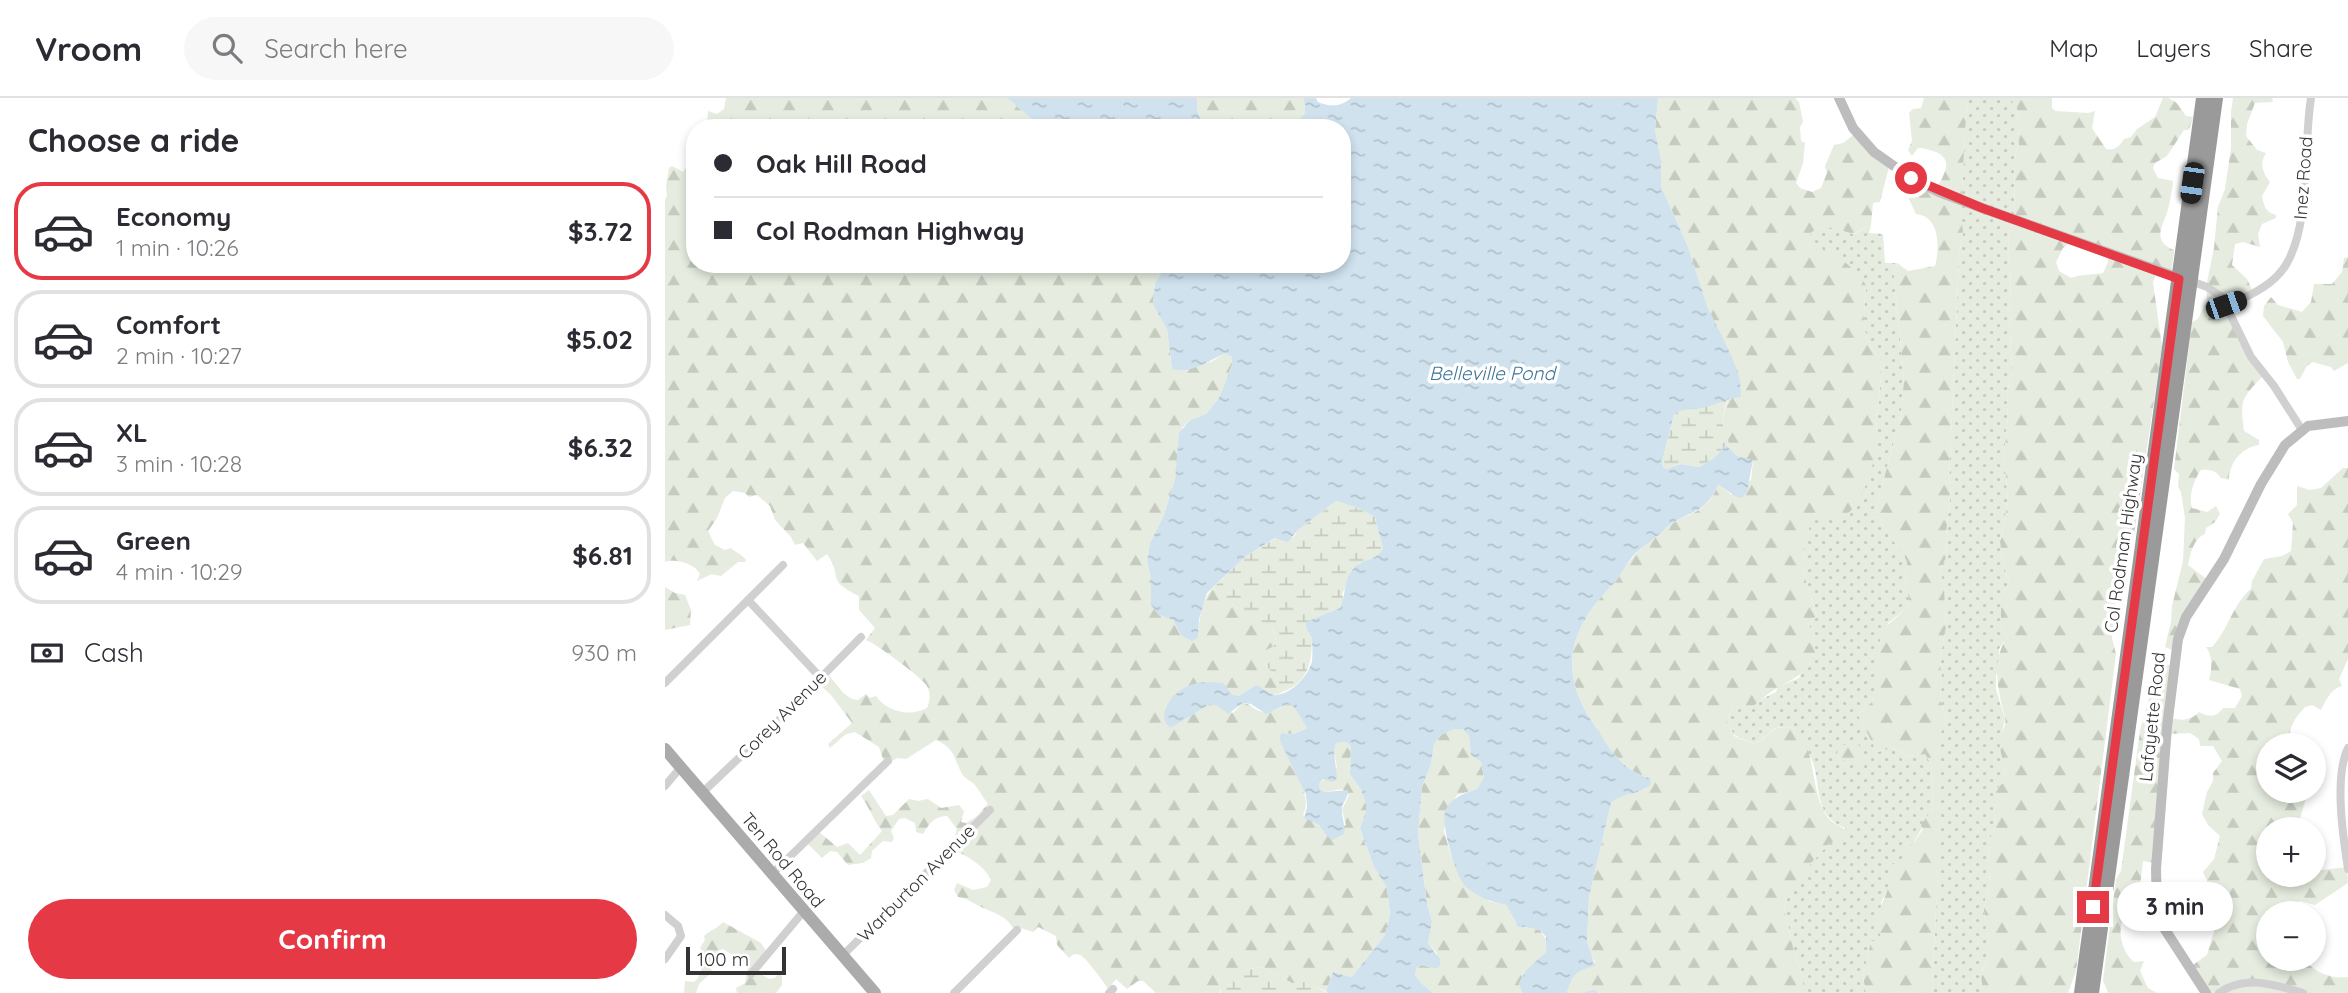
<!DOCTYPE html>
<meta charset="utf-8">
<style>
body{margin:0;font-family:Quicksand,sans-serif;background:#f7f7f7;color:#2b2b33;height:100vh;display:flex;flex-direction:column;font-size:26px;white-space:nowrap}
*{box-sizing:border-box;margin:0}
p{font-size:23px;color:#7c7c81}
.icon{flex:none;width:38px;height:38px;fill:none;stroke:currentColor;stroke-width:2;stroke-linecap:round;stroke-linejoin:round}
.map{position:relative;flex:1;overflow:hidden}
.panel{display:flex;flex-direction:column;background:#fff;width:665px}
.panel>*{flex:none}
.hud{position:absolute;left:21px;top:21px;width:665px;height:154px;border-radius:28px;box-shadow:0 4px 10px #0003;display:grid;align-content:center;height:154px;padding:0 28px;background:#fff}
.tools{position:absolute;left:1591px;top:635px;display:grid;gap:14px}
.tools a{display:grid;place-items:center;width:70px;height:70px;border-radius:50%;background:#fff;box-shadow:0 4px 10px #0003;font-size:35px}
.scale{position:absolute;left:21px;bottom:18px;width:100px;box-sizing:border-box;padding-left:7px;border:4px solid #333;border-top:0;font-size:19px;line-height:24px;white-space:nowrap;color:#333;-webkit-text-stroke:5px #fff;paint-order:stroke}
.end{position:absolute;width:32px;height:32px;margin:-16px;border:9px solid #e63946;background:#fff;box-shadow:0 0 0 4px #fff}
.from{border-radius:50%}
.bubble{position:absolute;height:49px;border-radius:24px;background:#fff;box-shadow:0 4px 10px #0003;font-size:23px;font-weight:700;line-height:49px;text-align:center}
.car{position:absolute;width:21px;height:42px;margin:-21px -10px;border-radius:9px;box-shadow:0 0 5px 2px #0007;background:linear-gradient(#222 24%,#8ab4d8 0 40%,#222 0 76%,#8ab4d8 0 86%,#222 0)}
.hud b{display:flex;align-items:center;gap:24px;height:66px;font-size:26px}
.hud b+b{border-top:2px solid #e1e1e2}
.hud i{width:18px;height:18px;background:#2b2b33}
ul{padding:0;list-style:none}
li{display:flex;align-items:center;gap:21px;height:98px;margin:0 14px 10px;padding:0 14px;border:4px solid #e1e1e2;border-radius:28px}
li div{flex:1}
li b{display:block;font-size:26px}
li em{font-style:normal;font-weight:700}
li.current{border-color:#e63946}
li>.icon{width:63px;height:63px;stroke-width:1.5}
h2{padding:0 28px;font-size:32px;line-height:84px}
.pay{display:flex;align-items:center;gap:18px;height:77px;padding:0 28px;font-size:26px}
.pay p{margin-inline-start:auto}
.action{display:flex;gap:14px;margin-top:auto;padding:14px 28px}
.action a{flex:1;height:80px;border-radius:42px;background:#e63946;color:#fff;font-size:28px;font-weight:700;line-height:80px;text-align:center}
header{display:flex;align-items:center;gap:42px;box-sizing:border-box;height:98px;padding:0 35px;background:#fff;border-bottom:2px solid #e1e1e2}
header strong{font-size:33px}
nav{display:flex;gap:38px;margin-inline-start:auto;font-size:24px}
.search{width:490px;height:63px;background:#f7f7f7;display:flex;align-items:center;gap:18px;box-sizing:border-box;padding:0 24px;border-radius:38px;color:#7c7c81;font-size:26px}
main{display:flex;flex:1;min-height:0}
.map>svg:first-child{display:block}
.grass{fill:url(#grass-dots)}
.forest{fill:url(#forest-firs);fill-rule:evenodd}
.wetland{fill:url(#wetland-marsh)}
.water{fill:url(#water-ripples)}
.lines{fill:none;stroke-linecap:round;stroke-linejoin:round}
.stream{stroke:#cfe2ee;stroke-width:2}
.street{stroke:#d0d0d0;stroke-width:8}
.secondary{stroke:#bdbdbd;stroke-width:10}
.primary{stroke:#ababab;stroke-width:12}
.highway{stroke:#9a9a9a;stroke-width:14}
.route{stroke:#e63946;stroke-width:9}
.labels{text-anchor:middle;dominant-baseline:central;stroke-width:7;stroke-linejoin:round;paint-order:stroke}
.street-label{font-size:18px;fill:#333;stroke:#fff}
.water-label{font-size:19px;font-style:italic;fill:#3f7597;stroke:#fff}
</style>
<header>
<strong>Vroom</strong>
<div class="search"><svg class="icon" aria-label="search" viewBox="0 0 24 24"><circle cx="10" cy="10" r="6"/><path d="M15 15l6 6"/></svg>Search here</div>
<nav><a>Map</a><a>Layers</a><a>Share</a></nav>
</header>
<main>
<section class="panel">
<h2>Choose a ride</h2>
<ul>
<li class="current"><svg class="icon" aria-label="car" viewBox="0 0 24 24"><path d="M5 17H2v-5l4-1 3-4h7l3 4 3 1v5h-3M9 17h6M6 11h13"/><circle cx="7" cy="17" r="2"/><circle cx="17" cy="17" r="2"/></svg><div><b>Economy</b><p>1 min · 10:26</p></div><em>$3.72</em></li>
<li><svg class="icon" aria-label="car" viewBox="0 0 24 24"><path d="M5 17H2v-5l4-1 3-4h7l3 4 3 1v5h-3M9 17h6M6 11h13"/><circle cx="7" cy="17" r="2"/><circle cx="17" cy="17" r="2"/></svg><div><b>Comfort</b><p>2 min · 10:27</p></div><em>$5.02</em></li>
<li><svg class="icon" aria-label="car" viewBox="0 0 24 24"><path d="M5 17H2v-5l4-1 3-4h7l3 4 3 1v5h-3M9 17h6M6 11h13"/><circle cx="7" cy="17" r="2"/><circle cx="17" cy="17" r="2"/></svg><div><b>XL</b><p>3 min · 10:28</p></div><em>$6.32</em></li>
<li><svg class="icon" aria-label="car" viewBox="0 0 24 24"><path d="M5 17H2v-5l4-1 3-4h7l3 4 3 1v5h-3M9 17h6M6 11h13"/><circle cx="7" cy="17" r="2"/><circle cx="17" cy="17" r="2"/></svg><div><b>Green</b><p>4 min · 10:29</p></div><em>$6.81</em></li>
</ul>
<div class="pay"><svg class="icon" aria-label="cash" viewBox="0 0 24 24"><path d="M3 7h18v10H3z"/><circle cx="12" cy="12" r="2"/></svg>Cash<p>930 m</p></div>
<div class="action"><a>Confirm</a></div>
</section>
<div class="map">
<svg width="1683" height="895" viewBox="0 0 1683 895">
<defs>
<pattern id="grass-dots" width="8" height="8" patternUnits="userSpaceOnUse" patternTransform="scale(1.75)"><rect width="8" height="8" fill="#e6ecdf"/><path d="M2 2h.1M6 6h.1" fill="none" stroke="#c6cbc0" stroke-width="1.8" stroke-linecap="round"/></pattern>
<pattern id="forest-firs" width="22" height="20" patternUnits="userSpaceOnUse" patternTransform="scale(1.75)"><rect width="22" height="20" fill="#e6ecdf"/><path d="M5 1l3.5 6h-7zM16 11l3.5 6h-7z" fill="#c6cbc0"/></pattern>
<pattern id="wetland-marsh" width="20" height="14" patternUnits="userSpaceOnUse" patternTransform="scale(1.75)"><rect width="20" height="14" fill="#e6ecdf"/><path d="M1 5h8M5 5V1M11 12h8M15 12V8" fill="none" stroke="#c6cbc0"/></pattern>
<pattern id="water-ripples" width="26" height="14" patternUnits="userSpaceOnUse" patternTransform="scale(1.75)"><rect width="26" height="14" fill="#cfe2ee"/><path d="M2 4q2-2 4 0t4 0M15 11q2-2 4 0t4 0" fill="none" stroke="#b2c2cd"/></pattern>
</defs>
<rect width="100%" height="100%" fill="#fff"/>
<g class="grass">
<path d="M1302,0H1348L1347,3L1352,9L1354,46L1349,62L1350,113L1343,143L1346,182L1344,215L1347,274L1342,294L1343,318L1339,357L1343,404L1335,443L1337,461L1344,485L1336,501V525L1341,540L1334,551V570L1331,578V591L1340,621L1336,639L1340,674L1338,685L1328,705L1331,719L1330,729L1323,746L1325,789L1321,797L1319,813L1324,847L1321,865L1317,872L1318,895H1267L1273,770V640L1282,622L1275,601L1277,585L1275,561L1281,529L1279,488L1275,473L1282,457L1281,437L1286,390L1284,383L1294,159L1298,134L1296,110Z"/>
<path d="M1206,127L1204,135L1218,136L1220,165H1232L1229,181L1239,280L1236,319L1211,409L1217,427L1239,458L1242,464L1240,484L1244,501L1241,511L1223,525L1208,603L1193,617L1212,654L1228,650L1246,659L1260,656L1266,666L1268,710L1216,804L1217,846L1206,843L1198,879L1201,895H1138V879L1130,858L1119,810L1122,799L1147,764L1164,746L1182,738L1180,730C1150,718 1156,694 1149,668C1145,655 1138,643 1133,631C1101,625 1112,635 1089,646L1069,637L1062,623L1068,608L1086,610L1095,602L1111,594L1113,589L1134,580L1150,547L1144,526L1148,520L1152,519L1140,480L1138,448L1147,420L1211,334L1217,266C1215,258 1209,255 1205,247C1195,228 1200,207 1201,187L1164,154L1155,151L1148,145L1145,136C1158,123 1172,131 1189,136Z"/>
</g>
<g class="forest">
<path d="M61,0H342L368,22L373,30H42L43,13L52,16L59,11Z"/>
<path d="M532,0H639L640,15L627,30H538L532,11Z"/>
<path d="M993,0H1130L1134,4L1138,24L1135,29L1136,43L1140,45L1138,65L1131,85L1135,90L1147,94L1156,90L1162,75L1160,68L1169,47L1178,45L1191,35L1225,65L1215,104L1208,105L1206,127L1188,136C1172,131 1158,123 1145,136C1151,153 1164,151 1176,161C1185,168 1195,177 1201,187C1200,207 1195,228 1205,247C1209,255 1215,257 1217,266L1211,334L1215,339C1209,361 1200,410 1176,419C1168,422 1156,420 1148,420L1138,448L1140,480L1152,519L1148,520L1144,526C1146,533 1150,541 1150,548C1151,571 1133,578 1116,588C1106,593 1095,602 1085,611L1068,608L1062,623L1069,638L1089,646C1112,636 1101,625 1133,631C1152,658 1145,691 1161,717C1166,726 1176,727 1183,734L1182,738L1164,746L1147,764L1122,800L1119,810L1130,858L1138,879V895H902C908,874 911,874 930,864L923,852L922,844L924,799L946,705L952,700L981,691L985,680C955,673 942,646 926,622C891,568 908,526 950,484C957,476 961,466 969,458C978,448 991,439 1001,430C1022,413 1040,419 1053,387L1058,389L1066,397L1086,382L1088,363L1072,358L1066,353L1057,324L1063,301L1075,282L1043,210L1023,149L996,88V62L990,32Z"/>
<path d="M1259,0H1302L1296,110L1298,134L1294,159L1284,383L1286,390L1281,436L1282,457L1275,473L1279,487L1281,529L1275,561L1277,585L1275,601L1282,622L1273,641V770L1267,895H1201L1198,879L1206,843L1217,845C1216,836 1211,832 1212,823C1213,813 1217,806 1221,796C1225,789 1223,776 1224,768L1241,760L1239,751L1249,745L1258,731L1256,727L1268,710L1266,666L1260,656L1246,659L1228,650L1212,654L1193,617L1208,603L1212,553L1218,531L1241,511L1244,501L1240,484L1242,464L1239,458L1217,427L1211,409L1236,319L1239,280L1229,181L1232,165L1243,173L1270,168C1275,150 1275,118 1251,116L1243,99L1248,96L1253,82L1272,90C1279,76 1289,62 1271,54C1264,52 1260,50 1253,50L1247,58L1243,52L1247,43L1244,15L1248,11L1256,10Z"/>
<path d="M1348,0H1387V10L1390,13L1423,15L1430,13L1427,30L1441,51C1450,53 1454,48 1459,41L1466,39L1472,31L1490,19L1498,0C1511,0 1514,8 1521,18L1528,19L1524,32H1519L1502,58L1490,65L1488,70L1493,80L1508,83C1508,89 1504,109 1502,115C1496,130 1488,144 1509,152V155L1506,177L1492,174L1488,184L1497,249L1469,437L1455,465L1447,540L1451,556L1411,873L1403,895H1318L1316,875L1321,865L1324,847L1319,813L1321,797L1325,789L1323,746L1330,729L1331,719L1327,702L1332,690L1338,685C1338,681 1340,678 1340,674C1340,664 1333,651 1335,641C1336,634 1342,628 1340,620C1333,591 1326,567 1341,540L1336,525V501L1344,485L1337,461L1335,443L1343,404L1339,357L1343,318L1342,294L1347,274L1344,215L1346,182L1343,143L1350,113L1349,62L1354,46L1352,10L1347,3ZM1408,143L1442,156L1443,164L1438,175C1426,177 1417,176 1406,180L1394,173L1391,164L1398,150Z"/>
<path d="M1568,0H1607L1608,4L1590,5L1582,26L1581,38L1592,52L1601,55C1594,66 1598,75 1605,84L1597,98C1599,108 1600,114 1611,117V120L1597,126L1593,136L1595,149L1578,144L1570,146L1567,167L1582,181L1589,196L1563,208L1598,278C1576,301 1575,302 1579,333L1594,342V347C1577,349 1564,365 1564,382L1556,380C1551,373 1546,371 1536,372C1529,381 1523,399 1527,410L1542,414L1551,408L1555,416L1550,424L1541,430L1540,436C1529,440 1525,456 1523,467L1543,482L1522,518L1510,553L1500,549L1506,524L1507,508L1518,463L1520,420L1516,394L1513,389L1514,376L1509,371L1527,224L1533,221L1542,202L1541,189L1549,150L1553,109L1560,91L1566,50V14Z"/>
<path d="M30,56V166H502L490,185L488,207L502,231L507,271L546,264L560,255L567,259V267L554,300L541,316L525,322L517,330L510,381L499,417L485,445L482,463L486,481V507L494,517L508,522L516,537L533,540C534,523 536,501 549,489C563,513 597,514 611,537L609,548L593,557L613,582V596H605L591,587L574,598L567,596L557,585L506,630L545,606L553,608L568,615L578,605C586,606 587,610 594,613C604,617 615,610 623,606L628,608L642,630L629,636L616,635L614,641C624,660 649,697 638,717L653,726L661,737L681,727L677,712L684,697L677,691L660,694L655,691L654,686L672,669L669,654L671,645L681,644L686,648L685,676L696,692L701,706V713L695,732L709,769L722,790L725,816L720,837L687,879L668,874L661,893L641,885H627L596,869L587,870L556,890L555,895H491L478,883H473L462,891L451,881L443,891C442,888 422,862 419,860C415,856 415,857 409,856L404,860L392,847L391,838L373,829L368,834L356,830L350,834C343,817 328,815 314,808C306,804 302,800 293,799L289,792L292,785L308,792L322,789L326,782C319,767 301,757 286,751L292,731L282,718C268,719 265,725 258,736L251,734L250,725L240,720L234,721L226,733L229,740L227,744L218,743L207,753L206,760L198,765L183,767L172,754L165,753L157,760L142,745L153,733L172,749L183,745L195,757L217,733C208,722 205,710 196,698L204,692L221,718L228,717L244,701L253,703L263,701L276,710L294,707L299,713L296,724L301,725L311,719L323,706C318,700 315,693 310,687C306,683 300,681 297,676C289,661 290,650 271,642L241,661L232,660L220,667L214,649L190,634L181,636L165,650L163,646L187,625L166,597L152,584L161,575C173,585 178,601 193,602L201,596L205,600L211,598C222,614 245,619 262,610C265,603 266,595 262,588C259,581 210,545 201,542L210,530L194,512V498C159,481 179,479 162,456L152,463L138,445L130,447L126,439L110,422L105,408L92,397L84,399L80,395L68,393L60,400L52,420L43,433L50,447L60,452L66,450C71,455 76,455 81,462L80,464H73L56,478L47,476L32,483L35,476C30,466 11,460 0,464V102L2,98L1,88L4,70L7,68L18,74Z"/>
<path d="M1683,159V265L1669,273L1666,269L1647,264L1641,269L1635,281H1632L1623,264L1618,244L1598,218L1599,208L1606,199L1613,207L1637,214L1646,204L1649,186H1667L1677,174L1679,160Z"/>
<path d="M1678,370H1683V561L1674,581L1677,588C1667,590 1660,602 1656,612L1647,607L1640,609C1629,621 1622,631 1626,647L1603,648V693H1635L1641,700L1632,731L1603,732V777H1648L1649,773L1682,769L1683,785L1650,807L1635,803L1619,815L1603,816V861H1642V865C1654,876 1667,881 1683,879V895H1541L1525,869L1542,857L1550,830L1538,810L1547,794L1538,774L1549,761L1555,738L1543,727L1537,716L1542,694L1548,683V675L1557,663L1548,648H1535L1534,641L1525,635L1502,636L1491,765L1478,763L1472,813L1461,817C1450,830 1457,855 1469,864L1479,863L1475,873L1483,890L1492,895H1443L1438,882L1451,781L1456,773L1475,633L1494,564L1507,568L1503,620C1516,622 1524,624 1534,614C1543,619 1551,620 1558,610H1570L1577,598L1575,591L1544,582C1547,571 1548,558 1541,549H1547C1563,532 1569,504 1586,491L1587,483L1599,461L1617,458L1626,453L1628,425L1623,416L1632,407V388L1645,392L1656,390Z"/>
<path d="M0,489L10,495L20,497L26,512L25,527L0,532Z"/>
<path d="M789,630L797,631L804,638L806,657L816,664L819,679L812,691L792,697L780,716L781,723L779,733L786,758L824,803L841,807L853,828L875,832L882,843L881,854L861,872L854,886L857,895H768L755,884L750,877L752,869L757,867L772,871V855L763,845L767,823L762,806L753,734L757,689L766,666L769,646L776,637Z"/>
<path d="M1192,644L1202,661L1198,671L1171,659L1174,648Z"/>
<path d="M58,824L96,845L102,854L92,869L94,875L104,881L110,880L114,875L117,878V887L111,895H72L71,890L80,885L83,869L81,865L58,851C50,853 48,859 44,866L47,874L34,886L31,895H19L20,883L29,884L33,880L41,859L35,850L40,842L39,838C45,832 52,831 58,824Z"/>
</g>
<g class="wetland">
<path d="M1060,301H1062L1057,324L1066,352L1061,347L1049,360L1034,369L1016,366L1002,371L998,369L997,364L1009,316C1025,306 1044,311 1060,301Z"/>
<path d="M671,403L696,411L710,419L718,451L714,458L694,465L677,496L679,502L675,510L642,524V532L647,540C647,568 642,586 613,596V582L593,557L609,548L611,537L607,531L555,499L549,489L580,459L611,440L629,439L632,433Z"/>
<path d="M596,869L627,885L641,884L663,895H556V890C567,879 580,870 596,869Z"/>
</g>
<g class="water">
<path d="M342,0H532V11L538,30H373L368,22Z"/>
<path d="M639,0H651L653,4C665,9 676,9 686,0H993L990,32L996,62V88L1023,149L1043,210L1067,259L1075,282L1076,299C1061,300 1051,307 1037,310C1026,312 1019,310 1009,316L997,364L998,369L1002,371L1016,366L1034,369L1049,360L1061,347L1072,358L1088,362L1082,394L1076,400C1064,397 1062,390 1053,387C1039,419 1022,412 1001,430C991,440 978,448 968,458C961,466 957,476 950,484C908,526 891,568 926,622C942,646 955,673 985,680L986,686C976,697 958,694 946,705L924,799L922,844L930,868C911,872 907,877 902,895H857L854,886L861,872L881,854V839L875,832L853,828L841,807C826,804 813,799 801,789C791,780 774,722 781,711C788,699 799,695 812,691L819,679L816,664L806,657L804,638L797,631H789L776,637L769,646L766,666L757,689L753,735L762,806L767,823L763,845L775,861V867L772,871L757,867L752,869L750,877L755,884L768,895H663L661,893L668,874L687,879L720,837L725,816L722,790L709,769L695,731L701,713V706L696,692L685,676L686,648L681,644L671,645L669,654L672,680L668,684L658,681L654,686L655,691L660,694L683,692C683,700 679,703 677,710C676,719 681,726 679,736L667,742L661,737L653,726L639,720L642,709L641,697L614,641L616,635L629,636L642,630L628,608L623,606L601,616L586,606L578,605L563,616L553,608L545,606L506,630C490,619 506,597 519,590C531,583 544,584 558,585L567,596L574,598L591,587C597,589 601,594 606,596C623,601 645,577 647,562C648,555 647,547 647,540L642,532L641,524L675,510C682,496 677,483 690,469C699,460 711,463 718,451L710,419L696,411L671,403L632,433L623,444L610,440L580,459L542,495L534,521L533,540L527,543L516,537L508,522L494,517L486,507V481L482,463L485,445L499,417L510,381L514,335L525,322L541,316L554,300L567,267V259L560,255C544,263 526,276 507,271L502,231L488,207L490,185L502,166H677V30H627L640,15Z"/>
</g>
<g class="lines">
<path class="stream" d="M921,895L929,893L931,895"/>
<g class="street">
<path d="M1526,183L1542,189L1557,199L1586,259L1609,288L1637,332"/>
<path d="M1561,207C1584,199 1610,187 1622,165C1646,123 1638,49 1646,0"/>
<path d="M83,502L155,579"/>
<path d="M0,585L118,467"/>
<path d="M1683,650C1669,678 1678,739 1683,771"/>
<path d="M0,688L16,669"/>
<path d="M38,694L115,621L196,539"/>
<path d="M107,776L223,663"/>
<path d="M0,817L13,828L16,838L0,861"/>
<path d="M177,858L325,712"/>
<path d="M86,876L138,814"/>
<path d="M289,895L352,832"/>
<path d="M444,895L448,891"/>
<path d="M1554,895C1580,876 1610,887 1638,895"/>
</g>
<g class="secondary">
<path d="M1174,0L1188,30L1209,54L1246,80L1274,94L1317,110L1520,182"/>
<path d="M1541,895L1499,830L1492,813L1491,771L1502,629L1513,541L1521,519L1559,461L1596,386L1620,347L1643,328L1683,323"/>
</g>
<path class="primary" d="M0,651L210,895"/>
<g class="highway">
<path d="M1416,895L1538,0"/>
<path d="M1427,895L1551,0"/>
</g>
</g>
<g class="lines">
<path class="route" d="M1246,80L1317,110L1514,181L1428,809"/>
</g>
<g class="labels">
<g class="street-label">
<text transform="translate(1638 80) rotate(-86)">Inez Road</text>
<text transform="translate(1458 445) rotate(-82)">Col Rodman Highway</text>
<text transform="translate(117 617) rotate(-45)">Corey Avenue</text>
<text transform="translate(1487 619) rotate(-84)">Lafayette Road</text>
<text transform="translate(118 762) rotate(50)">Ten Rod Road</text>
<text transform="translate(251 785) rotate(-45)">Warburton Avenue</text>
</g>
<g class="water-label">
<text x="827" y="275">Belleville Pond</text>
</g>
</g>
</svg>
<div class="tools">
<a><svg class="icon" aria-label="layers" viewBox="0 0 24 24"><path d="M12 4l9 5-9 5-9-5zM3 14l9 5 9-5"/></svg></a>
<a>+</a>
<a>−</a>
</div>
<div class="scale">100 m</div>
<i class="end from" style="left:1246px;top:80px"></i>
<i class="end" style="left:1428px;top:809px"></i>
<div class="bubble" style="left:1452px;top:784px;width:116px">3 min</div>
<i class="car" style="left:1527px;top:85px;rotate:188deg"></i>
<i class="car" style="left:1561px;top:207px;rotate:71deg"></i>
<div class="hud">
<b><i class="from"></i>Oak Hill Road</b>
<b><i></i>Col Rodman Highway</b>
</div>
</div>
</main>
